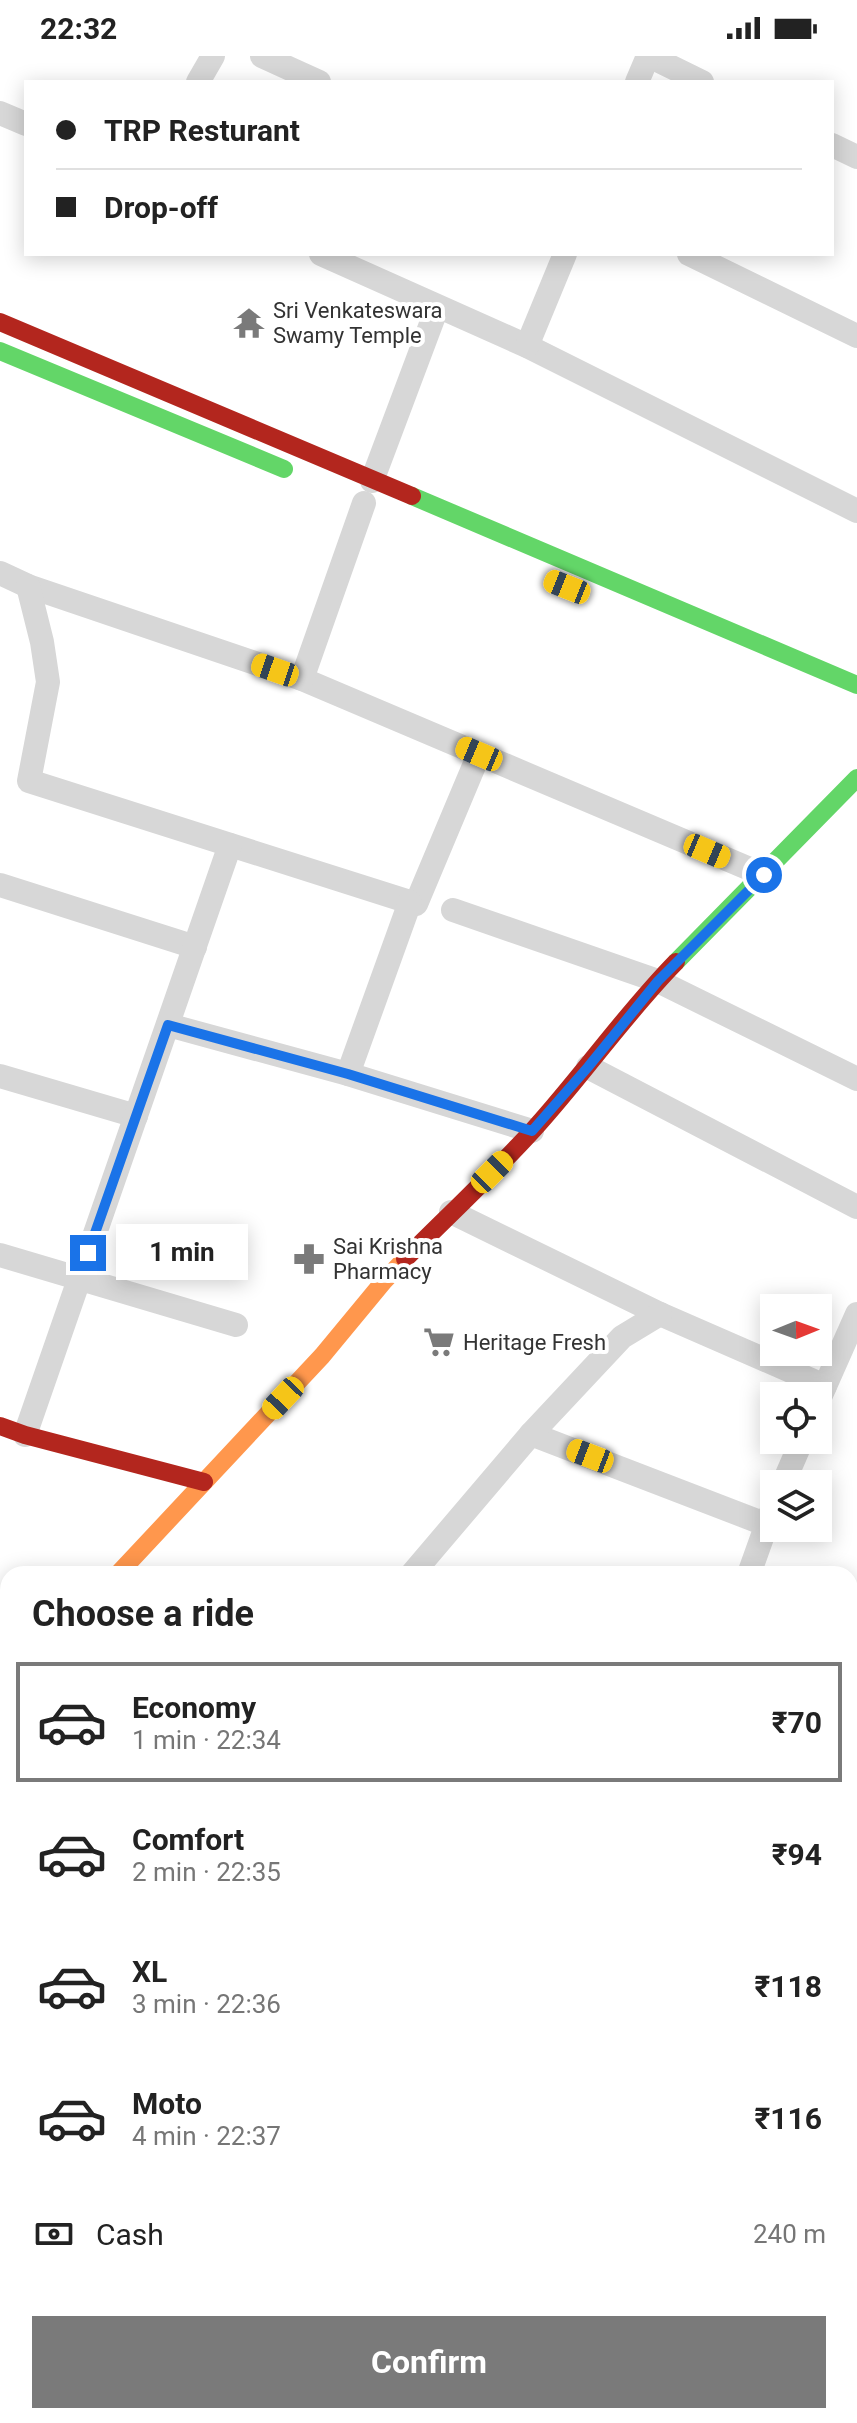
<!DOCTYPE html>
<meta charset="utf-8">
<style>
body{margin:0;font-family:Roboto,sans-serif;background:#f2f2f2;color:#222;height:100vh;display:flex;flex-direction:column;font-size:30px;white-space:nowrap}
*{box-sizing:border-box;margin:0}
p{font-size:26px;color:#767676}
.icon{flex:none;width:44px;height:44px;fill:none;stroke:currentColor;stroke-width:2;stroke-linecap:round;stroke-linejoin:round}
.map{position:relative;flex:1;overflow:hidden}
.sheet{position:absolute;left:0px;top:1510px;width:858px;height:858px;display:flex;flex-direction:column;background:#fff;border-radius:24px 24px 0 0;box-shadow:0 4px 20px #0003}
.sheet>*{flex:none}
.hud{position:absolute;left:24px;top:24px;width:810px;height:176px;border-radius:0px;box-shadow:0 4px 20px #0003;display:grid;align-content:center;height:176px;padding:0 32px;background:#fff}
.needle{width:52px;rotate:89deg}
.fabs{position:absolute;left:760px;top:1238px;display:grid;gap:16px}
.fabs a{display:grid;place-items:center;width:72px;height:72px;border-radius:0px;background:#fff;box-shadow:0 4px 20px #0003;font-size:40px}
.end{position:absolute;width:36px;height:36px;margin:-18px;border:10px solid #1a73e8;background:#fff;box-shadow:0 0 0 4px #fff}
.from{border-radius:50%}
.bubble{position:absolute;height:56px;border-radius:0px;background:#fff;box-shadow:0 4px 20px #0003;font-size:26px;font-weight:700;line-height:56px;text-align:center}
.car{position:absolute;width:24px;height:48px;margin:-24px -12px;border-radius:10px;box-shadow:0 0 6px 2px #0007;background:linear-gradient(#f5c518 24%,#345 0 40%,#f5c518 0 76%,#345 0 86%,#f5c518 0)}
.hud b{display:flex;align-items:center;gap:28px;height:76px;font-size:30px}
.hud b+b{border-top:2px solid #e0e0e0}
.hud i{width:20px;height:20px;background:#222}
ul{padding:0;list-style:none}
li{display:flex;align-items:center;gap:24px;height:120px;margin:0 16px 12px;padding:0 16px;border:4px solid transparent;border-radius:0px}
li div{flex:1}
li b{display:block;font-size:30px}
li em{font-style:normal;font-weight:700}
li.selected{border-color:#7a7a7a}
li>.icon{width:72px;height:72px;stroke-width:1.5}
h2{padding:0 32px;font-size:36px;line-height:96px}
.pay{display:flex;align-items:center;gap:20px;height:88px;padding:0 32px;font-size:30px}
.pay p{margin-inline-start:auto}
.button{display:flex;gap:16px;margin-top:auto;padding:16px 32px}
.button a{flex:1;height:92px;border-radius:0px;background:#7a7a7a;color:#fff;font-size:32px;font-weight:700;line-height:92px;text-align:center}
.status{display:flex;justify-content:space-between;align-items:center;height:56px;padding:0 40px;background:#fff;direction:ltr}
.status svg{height:22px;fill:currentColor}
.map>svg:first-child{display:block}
.green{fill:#f2f6ee}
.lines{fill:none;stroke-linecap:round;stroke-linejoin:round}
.street{stroke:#d7d7d7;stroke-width:24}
.fast{stroke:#63d668;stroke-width:18}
.slow{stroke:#ff974d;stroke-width:18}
.jam{stroke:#b3261e;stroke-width:18}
.route{stroke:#1a73e8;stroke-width:10}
.labels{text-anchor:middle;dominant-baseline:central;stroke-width:8;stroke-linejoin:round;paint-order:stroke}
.poi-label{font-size:22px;fill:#333;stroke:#fff;text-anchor:start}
</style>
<div class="status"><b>22:32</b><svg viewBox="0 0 49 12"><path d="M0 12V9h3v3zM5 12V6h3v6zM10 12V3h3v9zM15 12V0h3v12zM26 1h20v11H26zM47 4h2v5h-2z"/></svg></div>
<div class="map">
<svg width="857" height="2367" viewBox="0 0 857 2367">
<rect width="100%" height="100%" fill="#fff"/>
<path class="green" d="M62,2360H333L331,2367H60Z"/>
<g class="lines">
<g class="street">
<path d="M262,0L319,26"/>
<path d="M649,0L702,26"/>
<path d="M198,26L213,0"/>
<path d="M637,26L648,0"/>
<path d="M0,57L26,68"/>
<path d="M832,89L857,101"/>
<path d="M321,198L527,290L857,455"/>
<path d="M689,198L857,280"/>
<path d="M527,290L565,198"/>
<path d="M372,425L437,252"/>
<path d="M0,517L28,530L302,623L764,819"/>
<path d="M28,530L42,586L48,626L29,725L416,848L479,698"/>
<path d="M302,623L364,447"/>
<path d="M0,829L195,891"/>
<path d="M453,854L658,925L857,1023"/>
<path d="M168,969L348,1018L532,1075"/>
<path d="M588,1011L857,1151"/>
<path d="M348,1018L410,846"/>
<path d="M0,1020L136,1060"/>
<path d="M451,1156L660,1258L825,1330"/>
<path d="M0,1199L236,1269"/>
<path d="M818,1346L857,1258"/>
<path d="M531,1378L765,1468"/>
<path d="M25,1379L230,789"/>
<path d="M783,1428L802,1384"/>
<path d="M412,1518L531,1378L622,1281L660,1258"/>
<path d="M749,1518L774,1448"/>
<path d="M850,1893L857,1860"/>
<path d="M0,2023L8,2025"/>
<path d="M0,2055L8,2057"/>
<path d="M850,2213L857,2214"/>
<path d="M0,2234L8,2236"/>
<path d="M850,2244L857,2245"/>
<path d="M550,2361L572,2367"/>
<path d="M53,2367L55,2360"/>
<path d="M348,2367L350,2360"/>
</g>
<g class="fast">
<path d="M0,295L284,413"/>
<path d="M412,440L857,629"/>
<path d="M676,906L857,722"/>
<path d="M0,1725L8,1706"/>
</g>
<path class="slow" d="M118,1518L322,1300L384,1225L405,1203"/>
<g class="jam">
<path d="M0,266L412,440"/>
<path d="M405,1203C448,1160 493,1118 534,1073C583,1019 625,958 676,906"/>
<path d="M0,1370L25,1379L204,1426"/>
</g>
</g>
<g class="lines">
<path class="route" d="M88,1197L168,969L348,1018L532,1075L588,1011L658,925L764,819"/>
</g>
<defs>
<symbol id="temple-bare" viewBox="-9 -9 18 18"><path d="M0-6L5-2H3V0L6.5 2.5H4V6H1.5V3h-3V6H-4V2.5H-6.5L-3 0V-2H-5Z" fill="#7a7a7a" stroke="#fff" stroke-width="2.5" paint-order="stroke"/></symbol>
<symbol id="pharmacy-bare" viewBox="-9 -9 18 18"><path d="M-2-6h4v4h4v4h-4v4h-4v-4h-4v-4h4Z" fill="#7a7a7a" stroke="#fff" stroke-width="2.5" paint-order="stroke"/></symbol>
<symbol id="supermarket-bare" viewBox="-9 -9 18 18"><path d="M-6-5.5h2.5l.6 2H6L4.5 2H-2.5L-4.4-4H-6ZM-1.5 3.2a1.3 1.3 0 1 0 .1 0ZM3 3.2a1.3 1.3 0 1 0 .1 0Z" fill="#7a7a7a" stroke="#fff" stroke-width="2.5" paint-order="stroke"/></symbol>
</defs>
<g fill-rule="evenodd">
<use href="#temple-bare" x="227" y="245" width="44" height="44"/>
<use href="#pharmacy-bare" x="287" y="1181" width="44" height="44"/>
<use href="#supermarket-bare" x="417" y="1264" width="44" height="44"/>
</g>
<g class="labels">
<g class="poi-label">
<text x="273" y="254">Sri Venkateswara<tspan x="273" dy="25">Swamy Temple</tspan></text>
<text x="333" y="1190">Sai Krishna<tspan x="333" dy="25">Pharmacy</tspan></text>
<text x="463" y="1286">Heritage Fresh</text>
</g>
</g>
</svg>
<div class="fabs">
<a><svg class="needle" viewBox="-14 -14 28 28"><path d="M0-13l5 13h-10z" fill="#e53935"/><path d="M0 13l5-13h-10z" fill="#767676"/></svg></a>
<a><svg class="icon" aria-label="locate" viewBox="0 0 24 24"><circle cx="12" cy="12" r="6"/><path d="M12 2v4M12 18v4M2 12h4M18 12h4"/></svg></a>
<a><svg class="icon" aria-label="layers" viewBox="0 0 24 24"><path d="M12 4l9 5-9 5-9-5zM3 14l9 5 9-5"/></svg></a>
</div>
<i class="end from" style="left:764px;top:819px"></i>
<i class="end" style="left:88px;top:1197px"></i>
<div class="bubble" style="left:116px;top:1168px;width:132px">1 min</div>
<i class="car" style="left:567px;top:531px;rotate:292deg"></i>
<i class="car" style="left:275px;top:614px;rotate:289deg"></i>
<i class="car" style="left:479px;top:698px;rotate:293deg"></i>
<i class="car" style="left:707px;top:795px;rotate:113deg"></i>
<i class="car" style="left:492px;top:1116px;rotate:45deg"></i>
<i class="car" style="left:283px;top:1342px;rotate:223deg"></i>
<i class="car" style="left:590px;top:1400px;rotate:291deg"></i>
<div class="hud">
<b><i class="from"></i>TRP Resturant</b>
<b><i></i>Drop-off</b>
</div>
<section class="sheet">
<h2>Choose a ride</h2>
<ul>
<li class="selected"><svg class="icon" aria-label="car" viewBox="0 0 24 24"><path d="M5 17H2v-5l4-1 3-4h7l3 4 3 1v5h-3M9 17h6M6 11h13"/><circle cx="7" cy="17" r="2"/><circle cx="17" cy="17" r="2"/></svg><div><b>Economy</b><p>1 min · 22:34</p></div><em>₹70</em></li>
<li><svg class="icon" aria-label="car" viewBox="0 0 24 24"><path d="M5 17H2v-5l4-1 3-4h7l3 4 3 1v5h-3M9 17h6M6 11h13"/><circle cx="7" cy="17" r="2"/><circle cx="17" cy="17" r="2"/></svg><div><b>Comfort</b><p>2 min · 22:35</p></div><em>₹94</em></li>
<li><svg class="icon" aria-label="car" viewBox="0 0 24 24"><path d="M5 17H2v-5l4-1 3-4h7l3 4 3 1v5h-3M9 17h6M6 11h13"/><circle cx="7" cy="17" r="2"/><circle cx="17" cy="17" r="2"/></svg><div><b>XL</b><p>3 min · 22:36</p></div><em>₹118</em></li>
<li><svg class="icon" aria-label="car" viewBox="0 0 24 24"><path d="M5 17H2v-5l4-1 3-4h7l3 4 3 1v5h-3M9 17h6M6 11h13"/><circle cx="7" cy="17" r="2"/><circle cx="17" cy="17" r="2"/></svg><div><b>Moto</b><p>4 min · 22:37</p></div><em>₹116</em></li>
</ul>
<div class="pay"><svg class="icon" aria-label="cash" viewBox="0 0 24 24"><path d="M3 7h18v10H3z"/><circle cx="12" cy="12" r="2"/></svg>Cash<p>240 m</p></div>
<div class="button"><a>Confirm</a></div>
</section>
</div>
